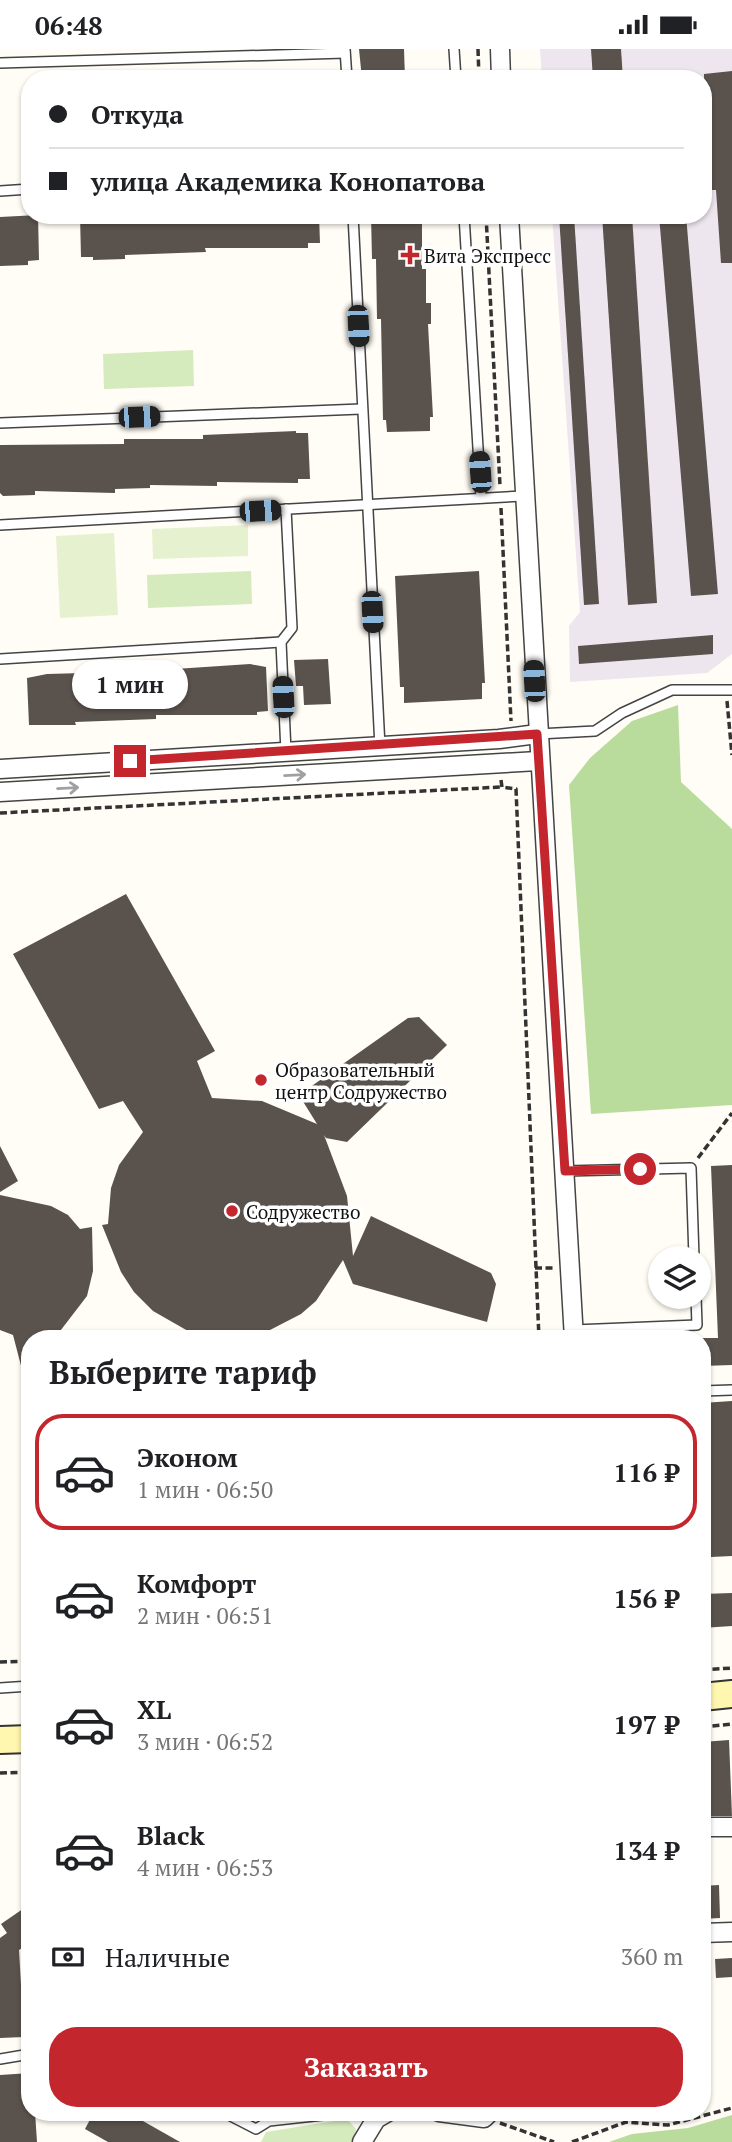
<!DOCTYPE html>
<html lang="ru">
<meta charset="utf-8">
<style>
body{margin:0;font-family:"PT Serif",serif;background:#f2f2f2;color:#202124;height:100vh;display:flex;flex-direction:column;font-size:26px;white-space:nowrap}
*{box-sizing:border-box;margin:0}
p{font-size:23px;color:#757577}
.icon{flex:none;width:38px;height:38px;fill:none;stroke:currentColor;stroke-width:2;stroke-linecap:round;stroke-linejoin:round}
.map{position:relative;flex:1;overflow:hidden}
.side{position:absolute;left:21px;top:1281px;width:690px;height:791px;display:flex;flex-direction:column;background:#fff;border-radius:28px;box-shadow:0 2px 5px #0004}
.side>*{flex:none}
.banner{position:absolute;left:21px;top:21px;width:691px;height:154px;border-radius:28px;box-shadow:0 2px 5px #0004;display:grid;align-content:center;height:154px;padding:0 28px;background:#fff}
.fabs{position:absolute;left:648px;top:1197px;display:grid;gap:14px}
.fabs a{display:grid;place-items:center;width:63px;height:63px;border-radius:50%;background:#fff;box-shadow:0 2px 5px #0004;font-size:35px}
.end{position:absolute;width:32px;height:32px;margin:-16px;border:9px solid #c4262e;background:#fff;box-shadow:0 0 0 4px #fff}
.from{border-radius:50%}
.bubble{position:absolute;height:49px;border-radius:24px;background:#fff;box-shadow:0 2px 5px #0004;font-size:23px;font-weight:700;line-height:49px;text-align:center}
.car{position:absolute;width:21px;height:42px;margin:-21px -10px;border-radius:9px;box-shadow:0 0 5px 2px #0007;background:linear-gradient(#222 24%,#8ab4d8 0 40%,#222 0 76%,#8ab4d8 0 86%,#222 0)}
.banner b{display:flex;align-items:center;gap:24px;height:66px;font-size:26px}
.banner b+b{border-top:2px solid #e0e0e0}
.banner i{width:18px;height:18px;background:#202124}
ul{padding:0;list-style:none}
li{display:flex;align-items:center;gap:21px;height:116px;margin:0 14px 10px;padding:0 14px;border:4px solid transparent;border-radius:28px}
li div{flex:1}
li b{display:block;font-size:26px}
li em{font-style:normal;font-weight:700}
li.on{border-color:#c4262e}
li>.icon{width:63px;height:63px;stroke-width:1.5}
h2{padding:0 28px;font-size:32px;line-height:84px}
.pay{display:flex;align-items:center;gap:18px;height:77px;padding:0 28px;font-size:26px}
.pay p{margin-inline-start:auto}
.button{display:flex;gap:14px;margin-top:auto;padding:14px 28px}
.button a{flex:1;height:80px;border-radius:28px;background:#c4262e;color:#fff;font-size:28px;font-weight:700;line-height:80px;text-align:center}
.status{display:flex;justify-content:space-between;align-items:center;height:49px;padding:0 35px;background:#fff;direction:ltr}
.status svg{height:19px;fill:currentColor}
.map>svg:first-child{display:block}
.industrial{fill:#eee6ef}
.green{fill:#d5ebbd}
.forest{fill:#b9dc9c}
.pitch{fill:#e6f2cf}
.building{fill:#5a524d}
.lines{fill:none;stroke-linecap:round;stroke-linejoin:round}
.service-casing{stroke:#444;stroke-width:12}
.minor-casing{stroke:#444;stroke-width:21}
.secondary-casing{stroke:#333;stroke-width:30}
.path{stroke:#333;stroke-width:3.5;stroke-dasharray:7 3.5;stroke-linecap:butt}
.service{stroke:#fff;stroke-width:9}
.minor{stroke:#fff;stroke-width:18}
.secondary{stroke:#fff6b0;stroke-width:26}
.oneway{stroke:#a0a0a0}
.route{stroke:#c4262e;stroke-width:9}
.poi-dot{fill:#c4262e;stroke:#fff;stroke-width:2.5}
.labels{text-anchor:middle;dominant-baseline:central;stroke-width:7;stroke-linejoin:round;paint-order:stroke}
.poi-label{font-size:19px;fill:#111;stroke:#fff;text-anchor:start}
</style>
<div class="status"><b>06:48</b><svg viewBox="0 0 49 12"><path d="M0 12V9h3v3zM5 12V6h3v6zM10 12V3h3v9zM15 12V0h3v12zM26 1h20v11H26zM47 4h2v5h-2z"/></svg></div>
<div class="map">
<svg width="732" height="2093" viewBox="0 0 732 2093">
<rect width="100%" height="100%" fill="#fffdf5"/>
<path class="industrial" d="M540,0H732V605L707,624L570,633L569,577L580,563L552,166H704V30H542Z"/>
<g class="green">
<path d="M193,301L194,337L104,340L103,305Z"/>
<path d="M251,522L252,555L148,559L147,526Z"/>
<path d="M347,2070L356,2080L354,2093H261L266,2083Z"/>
</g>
<g class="forest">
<path d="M678,656L681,733L732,780V1056L591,1065L569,736L590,709L632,672Z"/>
<path d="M732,2066V2093H609L632,2085L688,2079Z"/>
</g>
<g class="pitch">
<path d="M248,476V507L153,510L152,480Z"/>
<path d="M114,484L118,566L60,569L56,487Z"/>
</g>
<g class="building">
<path d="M359,0H404L405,30H362Z"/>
<path d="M591,0H621L623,30H593Z"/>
<path d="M732,22V214H721L716,141H707L705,127H710L704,65V25Z"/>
<path d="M38,166L39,211L28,212V216L0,217V168Z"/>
<path d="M80,166H319L320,194H308V199H205L206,203L125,206V210L93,211V208H81Z"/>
<path d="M371,166H422V220H426V254H431V275H428L433,368H430V382L387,383L386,371H383L381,270H377L376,210H372Z"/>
<path d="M559,166H574L599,555L584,556Z"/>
<path d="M602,166H632L657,554L628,556Z"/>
<path d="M659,166H686L718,545L691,547Z"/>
<path d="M296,382V384H308L310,430H298V434L217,433V437L150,436V439L115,440V444L35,442V446L3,447L0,444V396L124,395V390H203V386Z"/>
<path d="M479,522L485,634H482V650L404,654V638H400L395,527Z"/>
<path d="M713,586V605L579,615L578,597Z"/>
<path d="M328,610L331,655L304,656L303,637H296L294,611Z"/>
<path d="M250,615L266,618L268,662L257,663V666H156V670L75,673L76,676H29L27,629L47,625L120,623L125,619L171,617L175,620Z"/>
<path d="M126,845L215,1002L197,1012L212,1049L262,1052L317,1075L299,1046L408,969L419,968L447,996L347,1093L326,1089L324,1086L347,1147L353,1207L371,1167L491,1224L496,1235L487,1273L353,1235L343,1211L316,1252L301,1265L270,1281L275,1290L212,1288L188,1282L153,1262L134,1243L121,1223L102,1176L108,1175L111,1139L119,1116L143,1083L123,1052L99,1060L13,905Z"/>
<path d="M0,1097L18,1132L0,1143Z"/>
<path d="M732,1116V1316L702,1317V1289H718L711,1117Z"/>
<path d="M0,1146L51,1157L68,1166L80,1180L92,1178L93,1222L87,1247L54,1290H30V1331L25,1332L13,1286L0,1281Z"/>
<path d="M732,1352V1507L711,1508L702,1354Z"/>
<path d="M732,1544V1577L702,1579V1545Z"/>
<path d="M729,1691L732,1767H702V1693Z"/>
<path d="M719,1836L720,1869L702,1870V1837Z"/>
<path d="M30,1855V1894L19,1901L24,1988L0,1989V1889L7,1884L1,1875Z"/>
<path d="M732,1909V1928L716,1929L715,1910Z"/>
<path d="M30,2024V2063H35L37,2093H0V2026Z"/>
<path d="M94,2063H127L180,2093H108L85,2080Z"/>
</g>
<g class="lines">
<defs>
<g id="service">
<path d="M345,0L347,30"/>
<path d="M454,0L456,30"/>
<path d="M0,14L345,4"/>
<path d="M0,142L30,140"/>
<path d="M353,166L380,698"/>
<path d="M464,166L481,449"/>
<path d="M0,374L361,360"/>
<path d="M0,476L523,447"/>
<path d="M0,610L281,593"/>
<path d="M538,685L595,682L622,664L672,641H732"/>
<path d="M286,703L281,593L292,579L286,460"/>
<path d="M565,1122L691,1119L694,1209"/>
<path d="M574,1281L697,1276L696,1248"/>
<path d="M702,1342L732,1341"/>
<path d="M0,1639L30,1637"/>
<path d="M0,2010L30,2005"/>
<path d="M223,2063L256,2080L269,2072L350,2063"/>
</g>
<g id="minor">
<path d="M500,0L501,30"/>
<path d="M509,166L574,1290"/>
<path d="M0,720L499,690L537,685"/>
<path d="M0,743L538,712"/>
<path d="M702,1778H732"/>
<path d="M702,1884L732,1883"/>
<path d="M439,2063L484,2069L490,2063"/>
<path d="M362,2093L376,2070L388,2063"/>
</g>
<g id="secondary">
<path d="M702,1648L732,1645"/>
<path d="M0,1691L30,1690"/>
</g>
</defs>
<use href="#service" class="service-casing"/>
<use href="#minor" class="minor-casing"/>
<use href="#secondary" class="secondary-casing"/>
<g class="path">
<path d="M478,0L479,30"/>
<path d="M486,166L500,437"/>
<path d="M501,459L511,672"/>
<path d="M727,652L732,706"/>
<path d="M501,731L502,738L516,740L539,1290"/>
<path d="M0,764L501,738"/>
<path d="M698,1109L732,1064"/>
<path d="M535,1219H554"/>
<path d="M0,1613L30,1612"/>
<path d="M702,1621L732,1619"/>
<path d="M702,1678L732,1675"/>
<path d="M0,1724L30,1723"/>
<path d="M500,2074L554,2093"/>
<path d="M572,2093L626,2073L668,2076L732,2059"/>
</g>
<use href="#service" class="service"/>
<use href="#minor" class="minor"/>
<use href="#secondary" class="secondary"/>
</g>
<defs><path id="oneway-shaft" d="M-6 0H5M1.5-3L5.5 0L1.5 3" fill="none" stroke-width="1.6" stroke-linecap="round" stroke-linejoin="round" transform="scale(1.75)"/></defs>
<g class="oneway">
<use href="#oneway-shaft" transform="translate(295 726) rotate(-3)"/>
<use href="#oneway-shaft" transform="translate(68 739) rotate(-3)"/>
</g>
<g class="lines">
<path class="route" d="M130,712L537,685L565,1122L640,1120"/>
</g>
<g class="poi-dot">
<path d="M406.5 195.5h7v7h7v7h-7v7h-7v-7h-7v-7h7z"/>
<circle cx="261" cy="1031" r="7"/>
<circle cx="232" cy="1162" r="7"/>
</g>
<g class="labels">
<g class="poi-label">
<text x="424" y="206">Вита Экспресс</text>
<text x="275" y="1020">Образовательный<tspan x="275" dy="22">центр Содружество</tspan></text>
<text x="246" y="1162">Содружество</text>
</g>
</g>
</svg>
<div class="fabs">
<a><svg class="icon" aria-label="layers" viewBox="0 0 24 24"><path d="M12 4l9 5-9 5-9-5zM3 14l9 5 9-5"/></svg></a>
</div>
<i class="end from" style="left:640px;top:1120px"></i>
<i class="end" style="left:130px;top:712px"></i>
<div class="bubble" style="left:72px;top:611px;width:116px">1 мин</div>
<i class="car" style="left:358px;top:277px;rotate:177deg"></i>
<i class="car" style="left:139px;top:368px;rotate:88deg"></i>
<i class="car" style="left:480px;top:423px;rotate:356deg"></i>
<i class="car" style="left:260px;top:462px;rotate:87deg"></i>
<i class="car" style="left:372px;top:563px;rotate:177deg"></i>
<i class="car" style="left:534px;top:632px;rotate:357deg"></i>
<i class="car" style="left:283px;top:648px;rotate:357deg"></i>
<div class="banner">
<b><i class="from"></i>Откуда</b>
<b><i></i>улица Академика Конопатова</b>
</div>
<section class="side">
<h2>Выберите тариф</h2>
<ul>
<li class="on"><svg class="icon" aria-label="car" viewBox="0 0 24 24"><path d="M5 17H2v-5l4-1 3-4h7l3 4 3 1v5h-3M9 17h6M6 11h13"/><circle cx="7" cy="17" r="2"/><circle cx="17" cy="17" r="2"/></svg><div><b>Эконом</b><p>1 мин · 06:50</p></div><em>116 ₽</em></li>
<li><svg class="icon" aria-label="car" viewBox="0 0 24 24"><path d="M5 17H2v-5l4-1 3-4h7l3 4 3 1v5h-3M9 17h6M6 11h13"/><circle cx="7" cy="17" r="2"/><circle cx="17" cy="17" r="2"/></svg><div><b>Комфорт</b><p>2 мин · 06:51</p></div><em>156 ₽</em></li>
<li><svg class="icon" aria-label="car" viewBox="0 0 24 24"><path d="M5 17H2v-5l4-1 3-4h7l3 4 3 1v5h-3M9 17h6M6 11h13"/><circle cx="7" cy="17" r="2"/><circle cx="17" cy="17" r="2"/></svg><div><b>XL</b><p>3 мин · 06:52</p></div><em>197 ₽</em></li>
<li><svg class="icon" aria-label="car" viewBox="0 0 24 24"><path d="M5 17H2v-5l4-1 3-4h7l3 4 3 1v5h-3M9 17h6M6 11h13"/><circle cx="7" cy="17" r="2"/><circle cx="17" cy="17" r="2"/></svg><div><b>Black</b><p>4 мин · 06:53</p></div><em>134 ₽</em></li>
</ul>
<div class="pay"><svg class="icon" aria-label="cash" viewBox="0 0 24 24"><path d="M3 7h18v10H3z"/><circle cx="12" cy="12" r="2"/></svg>Наличные<p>360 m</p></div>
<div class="button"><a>Заказать</a></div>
</section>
</div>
